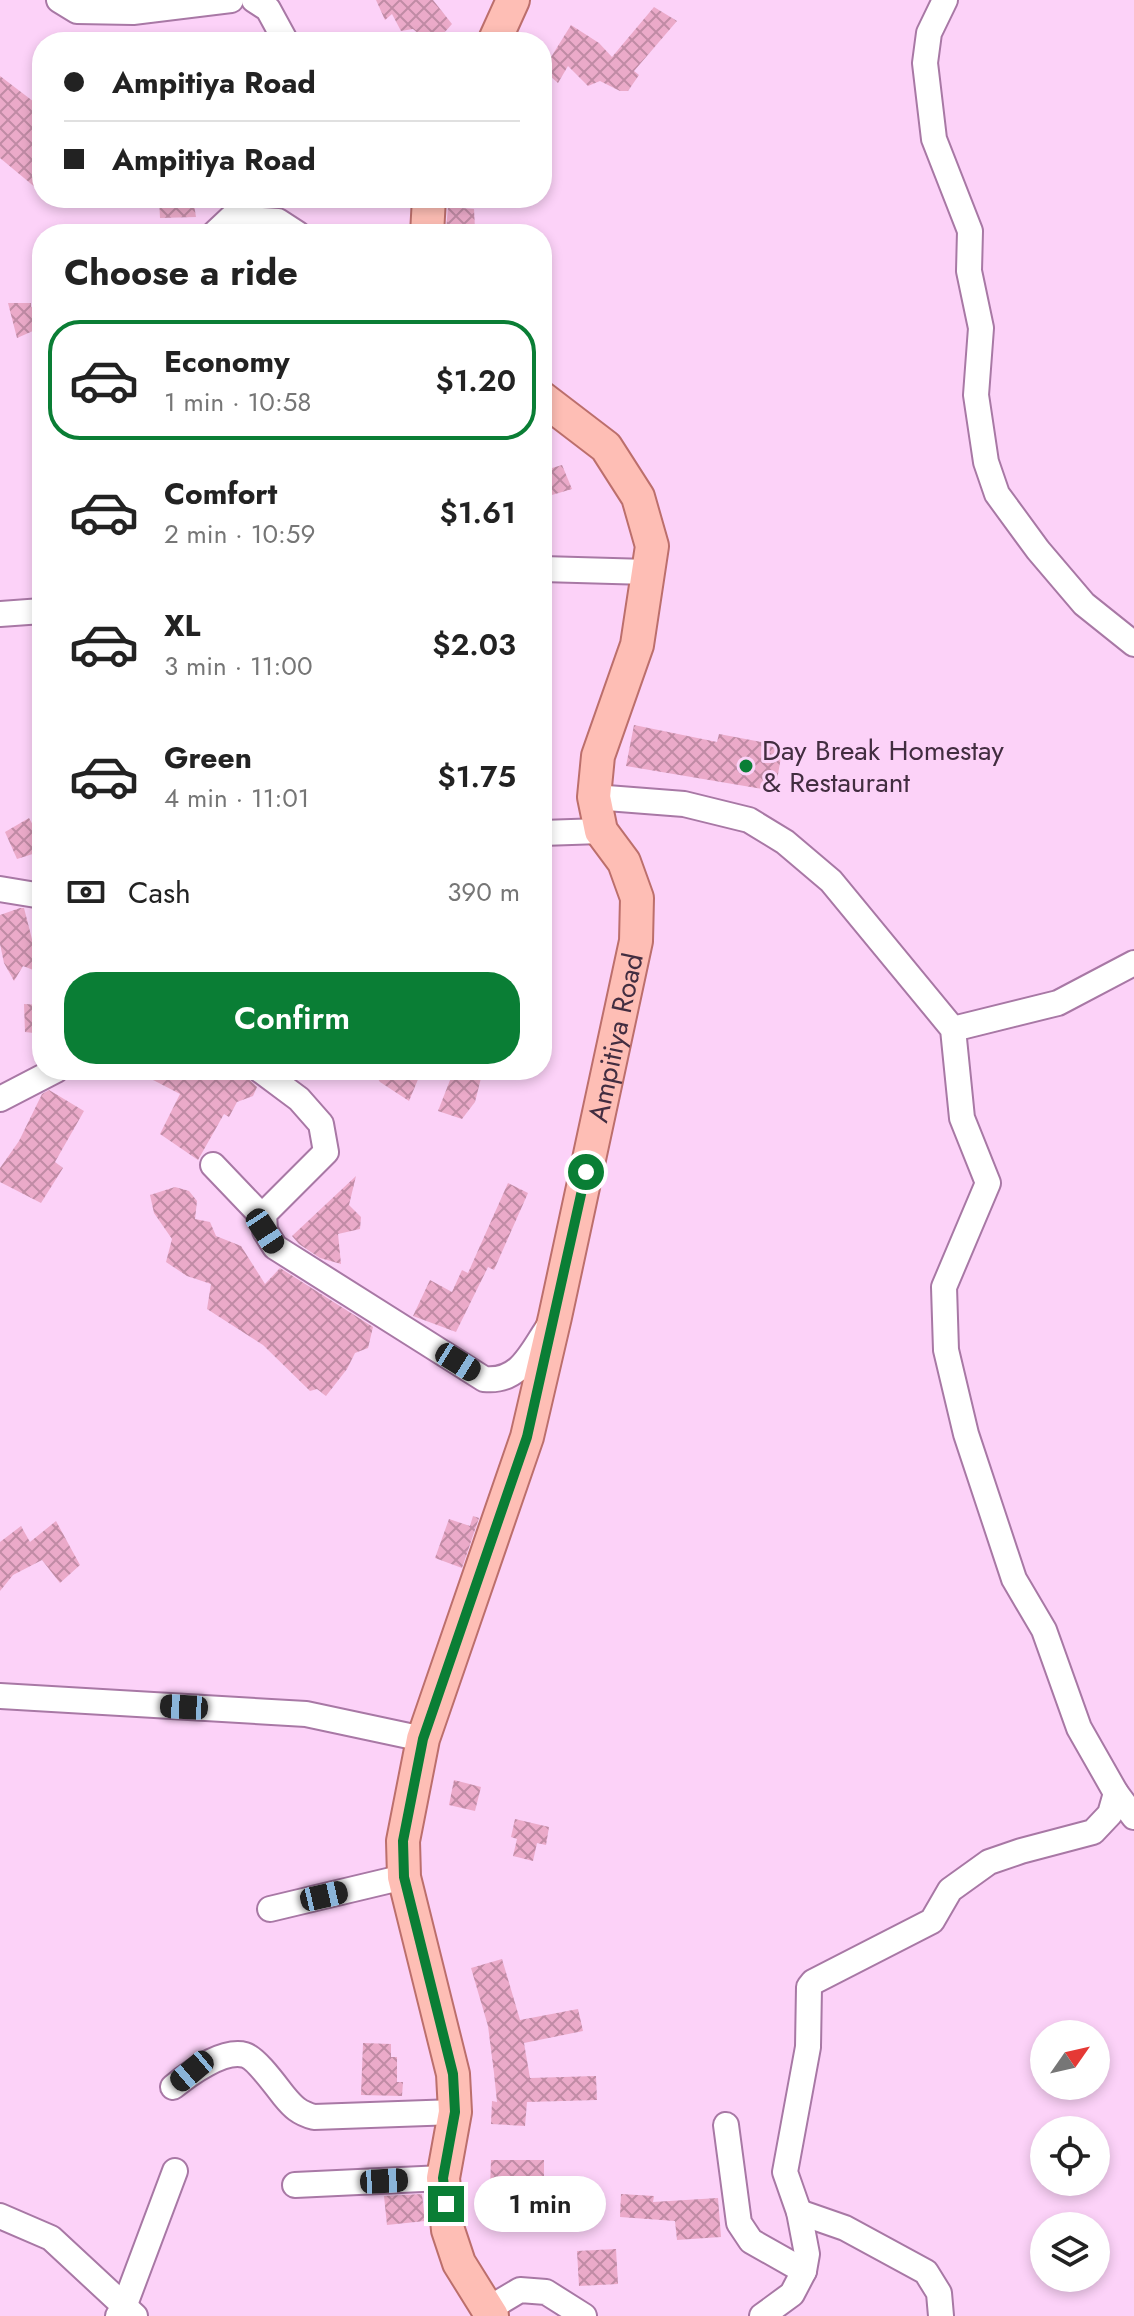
<!DOCTYPE html>
<meta charset="utf-8">
<style>
body{margin:0;font-family:Jost,sans-serif;background:#f2f2f2;color:#222;height:100vh;display:flex;flex-direction:column;font-size:30px;white-space:nowrap}
*{box-sizing:border-box;margin:0}
p{font-size:26px;color:#767676}
.icon{flex:none;width:44px;height:44px;fill:none;stroke:currentColor;stroke-width:2;stroke-linecap:round;stroke-linejoin:round}
.map{position:relative;flex:1;overflow:hidden}
.details{position:absolute;left:32px;top:224px;width:520px;height:856px;display:flex;flex-direction:column;background:#fff;border-radius:32px;box-shadow:0 4px 12px #0003}
.details>*{flex:none}
.top-card{position:absolute;left:32px;top:32px;width:520px;height:176px;border-radius:32px;box-shadow:0 4px 12px #0003;display:grid;align-content:center;height:176px;padding:0 32px;background:#fff}
.needle{width:52px;rotate:56deg}
.controls{position:absolute;left:1030px;top:2020px;display:grid;gap:16px}
.controls a{display:grid;place-items:center;width:80px;height:80px;border-radius:50%;background:#fff;box-shadow:0 4px 12px #0003;font-size:40px}
.end{position:absolute;width:36px;height:36px;margin:-18px;border:10px solid #0a7e35;background:#fff;box-shadow:0 0 0 4px #fff}
.from{border-radius:50%}
.bubble{position:absolute;height:56px;border-radius:28px;background:#fff;box-shadow:0 4px 12px #0003;font-size:26px;font-weight:600;line-height:56px;text-align:center}
.car{position:absolute;width:24px;height:48px;margin:-24px -12px;border-radius:10px;box-shadow:0 0 6px 2px #0007;background:linear-gradient(#222 24%,#8ab4d8 0 40%,#222 0 76%,#8ab4d8 0 86%,#222 0)}
.top-card b{display:flex;align-items:center;gap:28px;height:76px;font-size:30px}
.top-card b+b{border-top:2px solid #e0e0e0}
.top-card i{width:20px;height:20px;background:#222}
ul{padding:0;list-style:none}
li{display:flex;align-items:center;gap:24px;height:120px;margin:0 16px 12px;padding:0 16px;border:4px solid transparent;border-radius:32px}
li div{flex:1}
li b{display:block;font-size:30px}
li em{font-style:normal;font-weight:600}
li.on{border-color:#0a7e35}
li>.icon{width:72px;height:72px;stroke-width:1.5}
h2{padding:0 32px;font-size:36px;line-height:96px}
.pay{display:flex;align-items:center;gap:20px;height:88px;padding:0 32px;font-size:30px}
.pay p{margin-inline-start:auto}
.button{display:flex;gap:16px;margin-top:auto;padding:16px 32px}
.button a{flex:1;height:92px;border-radius:32px;background:#0a7e35;color:#fff;font-size:32px;font-weight:600;line-height:92px;text-align:center}
.map>svg:first-child{display:block}
.building{fill:url(#building-cross-hatch)}
.lines{fill:none;stroke-linecap:round;stroke-linejoin:round}
.minor-casing{stroke:#a878a5;stroke-width:28}
.major-casing{stroke:#bc6f6c;stroke-width:36}
.minor{stroke:#fff;stroke-width:24}
.major{stroke:#febeb5;stroke-width:32}
.route{stroke:#0a7e35;stroke-width:10}
.poi-dot{fill:#0a7e35;stroke:#fcd2f8;stroke-width:3}
.labels{text-anchor:middle;dominant-baseline:central;stroke-width:6;stroke-linejoin:round;paint-order:stroke}
.poi-label{font-size:28px;fill:#422d40;stroke:#fcd2f8;text-anchor:start}
.street-label{font-size:28px;fill:#422d40;stroke:#fcd2f8}
</style>
<div class="map">
<svg width="1134" height="2316" viewBox="0 0 1134 2316">
<defs>
<pattern id="building-cross-hatch" width="8" height="8" patternUnits="userSpaceOnUse" patternTransform="scale(2)"><rect width="8" height="8" fill="#ebaac9"/><path d="M0 0l8 8M0 8l8-8" fill="none" stroke="#c08ba5"/></pattern>
</defs>
<rect width="100%" height="100%" fill="#fcd2f8"/>
<g class="building">
<path d="M376,0H433L452,24L436,42H428L413,29L401,31L392,14L385,20Z"/>
<path d="M654,7L677,21L634,71L639,75L628,91H620L600,81L588,86L568,66L558,83L543,70L571,25L599,43L612,57Z"/>
<path d="M0,76L42,108V193L0,158Z"/>
<path d="M159,198H193L196,217L160,218Z"/>
<path d="M448,207L474,209L475,229L446,230Z"/>
<path d="M8,303H31V307L42,304V327L17,338Z"/>
<path d="M562,465L572,489L542,498V471Z"/>
<path d="M634,725L717,742L719,734L783,746L775,791L626,766Z"/>
<path d="M29,818L42,841V851L17,859L5,832Z"/>
<path d="M20,908H24L35,951L41,953V973L23,966L14,981L4,963L0,944V915Z"/>
<path d="M24,1004L42,1005V1034L25,1032Z"/>
<path d="M134,1070H245L247,1077L257,1087L253,1096L237,1102L229,1117L224,1114L198,1160L160,1134L180,1094Z"/>
<path d="M372,1070H411L419,1077L409,1101L380,1082Z"/>
<path d="M454,1070L481,1078L475,1102L462,1119L438,1111Z"/>
<path d="M49,1090L84,1111L55,1162L63,1168L41,1203L0,1182V1168L19,1141L42,1094Z"/>
<path d="M356,1176L349,1205L361,1217L360,1229L338,1234L341,1264L320,1258L299,1244L292,1236Z"/>
<path d="M508,1183L528,1193L494,1270L488,1267L456,1332L413,1316L430,1280L452,1292L462,1270L468,1273Z"/>
<path d="M175,1187L189,1191L197,1201L195,1219L210,1222L216,1236L241,1246L265,1284L280,1268L373,1327L368,1348L355,1353L347,1369L326,1396L317,1389L310,1391L263,1345L207,1309L211,1284L187,1276L166,1262L172,1239L154,1213L150,1195Z"/>
<path d="M473,1516L479,1518L462,1568L435,1558L449,1519L470,1526Z"/>
<path d="M56,1521L80,1565L60,1583L42,1560L13,1575L0,1591V1542L21,1526L30,1542Z"/>
<path d="M454,1780L481,1787L475,1811L449,1805Z"/>
<path d="M515,1819L549,1827L546,1845L537,1843L533,1861L513,1856L517,1839L511,1837Z"/>
<path d="M502,1959L520,2020L578,2009L583,2031L524,2043L530,2078L596,2076L597,2100L527,2102L525,2126L491,2124L492,2101L497,2102L494,2073L488,2026L471,1968Z"/>
<path d="M363,2043L391,2044V2057H397V2082H403L402,2096L361,2095Z"/>
<path d="M491,2160H544V2190H490Z"/>
<path d="M422,2194L425,2221L387,2225L384,2196Z"/>
<path d="M621,2194L654,2196L653,2202L718,2198L721,2237L677,2240L675,2221L620,2217Z"/>
<path d="M616,2249L618,2284L579,2286L577,2251Z"/>
</g>
<g class="lines">
<defs>
<g id="minor">
<path d="M59,0L77,11L133,12L231,0"/>
<path d="M254,0L268,9L286,42"/>
<path d="M945,0L929,33L925,63L934,139L970,231L969,271L981,328L976,395L986,462L997,494L1038,550L1084,604L1134,644"/>
<path d="M214,234L231,218L278,221L298,234"/>
<path d="M542,569L648,572"/>
<path d="M0,614L42,611"/>
<path d="M594,797L684,804L749,820L785,842L831,881L953,1029L962,1118L988,1183L944,1287L946,1350L966,1434L1014,1579L1044,1630L1079,1728L1116,1793L1110,1814L1093,1832L1021,1851L989,1862L950,1890L932,1921L813,1982L809,1987L808,2047L785,2172L799,2212L807,2254L804,2271L792,2294L762,2316"/>
<path d="M542,833L601,831"/>
<path d="M0,889L42,896"/>
<path d="M953,1029L1058,1003L1134,963"/>
<path d="M260,1070L299,1099L321,1124L326,1152L264,1214L265,1231L275,1247L484,1379C520,1383 531,1352 549,1326"/>
<path d="M0,1099L56,1070"/>
<path d="M213,1165L256,1210L264,1214"/>
<path d="M0,1696L306,1714L423,1739"/>
<path d="M1116,1793L1134,1817"/>
<path d="M270,1909L404,1877"/>
<path d="M173,2087C189,2074 223,2049 245,2055C256,2058 276,2086 284,2096C293,2107 299,2113 314,2117L455,2112"/>
<path d="M726,2125L739,2223L751,2241L804,2271"/>
<path d="M295,2185L443,2178"/>
<path d="M799,2212L845,2228L926,2272L939,2293L941,2316"/>
<path d="M0,2216L51,2238L135,2316"/>
<path d="M488,2309L520,2290L546,2292L584,2316"/>
<path d="M118,2316L124,2307L175,2171"/>
</g>
<g id="major">
<path d="M494,42L513,0"/>
<path d="M427,234L429,198"/>
<path id="s1" d="M492,2316L459,2263L448,2230L443,2178L455,2112L453,2074L404,1877L403,1841L423,1739L527,1437L555,1317L636,941L637,898L624,862L601,831L594,797L598,756L637,645L652,546L638,497L606,447L542,398"/>
</g>
</defs>
<use href="#minor" class="minor-casing"/>
<use href="#major" class="major-casing"/>
<use href="#minor" class="minor"/>
<use href="#major" class="major"/>
</g>
<g class="lines">
<path class="route" d="M446,2204L443,2178L455,2112L453,2074L404,1877L403,1841L423,1739L527,1437L586,1172"/>
</g>
<circle class="poi-dot" cx="746" cy="766" r="8"/>
<g class="labels">
<g class="poi-label">
<text x="762" y="750">Day Break Homestay<tspan x="762" dy="32">&amp; Restaurant</tspan></text>
</g>
<g class="street-label">
<text stroke="none"><textPath href="#s1" startOffset="1326">Ampitiya Road</textPath></text>
</g>
</g>
</svg>
<div class="controls">
<a><svg class="needle" viewBox="-14 -14 28 28"><path d="M0-13l5 13h-10z" fill="#e53935"/><path d="M0 13l5-13h-10z" fill="#767676"/></svg></a>
<a><svg class="icon" aria-label="locate" viewBox="0 0 24 24"><circle cx="12" cy="12" r="6"/><path d="M12 2v4M12 18v4M2 12h4M18 12h4"/></svg></a>
<a><svg class="icon" aria-label="layers" viewBox="0 0 24 24"><path d="M12 4l9 5-9 5-9-5zM3 14l9 5 9-5"/></svg></a>
</div>
<i class="end from" style="left:586px;top:1172px"></i>
<i class="end" style="left:446px;top:2204px"></i>
<div class="bubble" style="left:474px;top:2176px;width:132px">1 min</div>
<i class="car" style="left:265px;top:1231px;rotate:147deg"></i>
<i class="car" style="left:458px;top:1362px;rotate:122deg"></i>
<i class="car" style="left:184px;top:1707px;rotate:273deg"></i>
<i class="car" style="left:324px;top:1896px;rotate:77deg"></i>
<i class="car" style="left:192px;top:2071px;rotate:230deg"></i>
<i class="car" style="left:384px;top:2181px;rotate:87deg"></i>
<div class="top-card">
<b><i class="from"></i>Ampitiya Road</b>
<b><i></i>Ampitiya Road</b>
</div>
<section class="details">
<h2>Choose a ride</h2>
<ul>
<li class="on"><svg class="icon" aria-label="car" viewBox="0 0 24 24"><path d="M5 17H2v-5l4-1 3-4h7l3 4 3 1v5h-3M9 17h6M6 11h13"/><circle cx="7" cy="17" r="2"/><circle cx="17" cy="17" r="2"/></svg><div><b>Economy</b><p>1 min · 10:58</p></div><em>$1.20</em></li>
<li><svg class="icon" aria-label="car" viewBox="0 0 24 24"><path d="M5 17H2v-5l4-1 3-4h7l3 4 3 1v5h-3M9 17h6M6 11h13"/><circle cx="7" cy="17" r="2"/><circle cx="17" cy="17" r="2"/></svg><div><b>Comfort</b><p>2 min · 10:59</p></div><em>$1.61</em></li>
<li><svg class="icon" aria-label="car" viewBox="0 0 24 24"><path d="M5 17H2v-5l4-1 3-4h7l3 4 3 1v5h-3M9 17h6M6 11h13"/><circle cx="7" cy="17" r="2"/><circle cx="17" cy="17" r="2"/></svg><div><b>XL</b><p>3 min · 11:00</p></div><em>$2.03</em></li>
<li><svg class="icon" aria-label="car" viewBox="0 0 24 24"><path d="M5 17H2v-5l4-1 3-4h7l3 4 3 1v5h-3M9 17h6M6 11h13"/><circle cx="7" cy="17" r="2"/><circle cx="17" cy="17" r="2"/></svg><div><b>Green</b><p>4 min · 11:01</p></div><em>$1.75</em></li>
</ul>
<div class="pay"><svg class="icon" aria-label="cash" viewBox="0 0 24 24"><path d="M3 7h18v10H3z"/><circle cx="12" cy="12" r="2"/></svg>Cash<p>390 m</p></div>
<div class="button"><a>Confirm</a></div>
</section>
</div>
